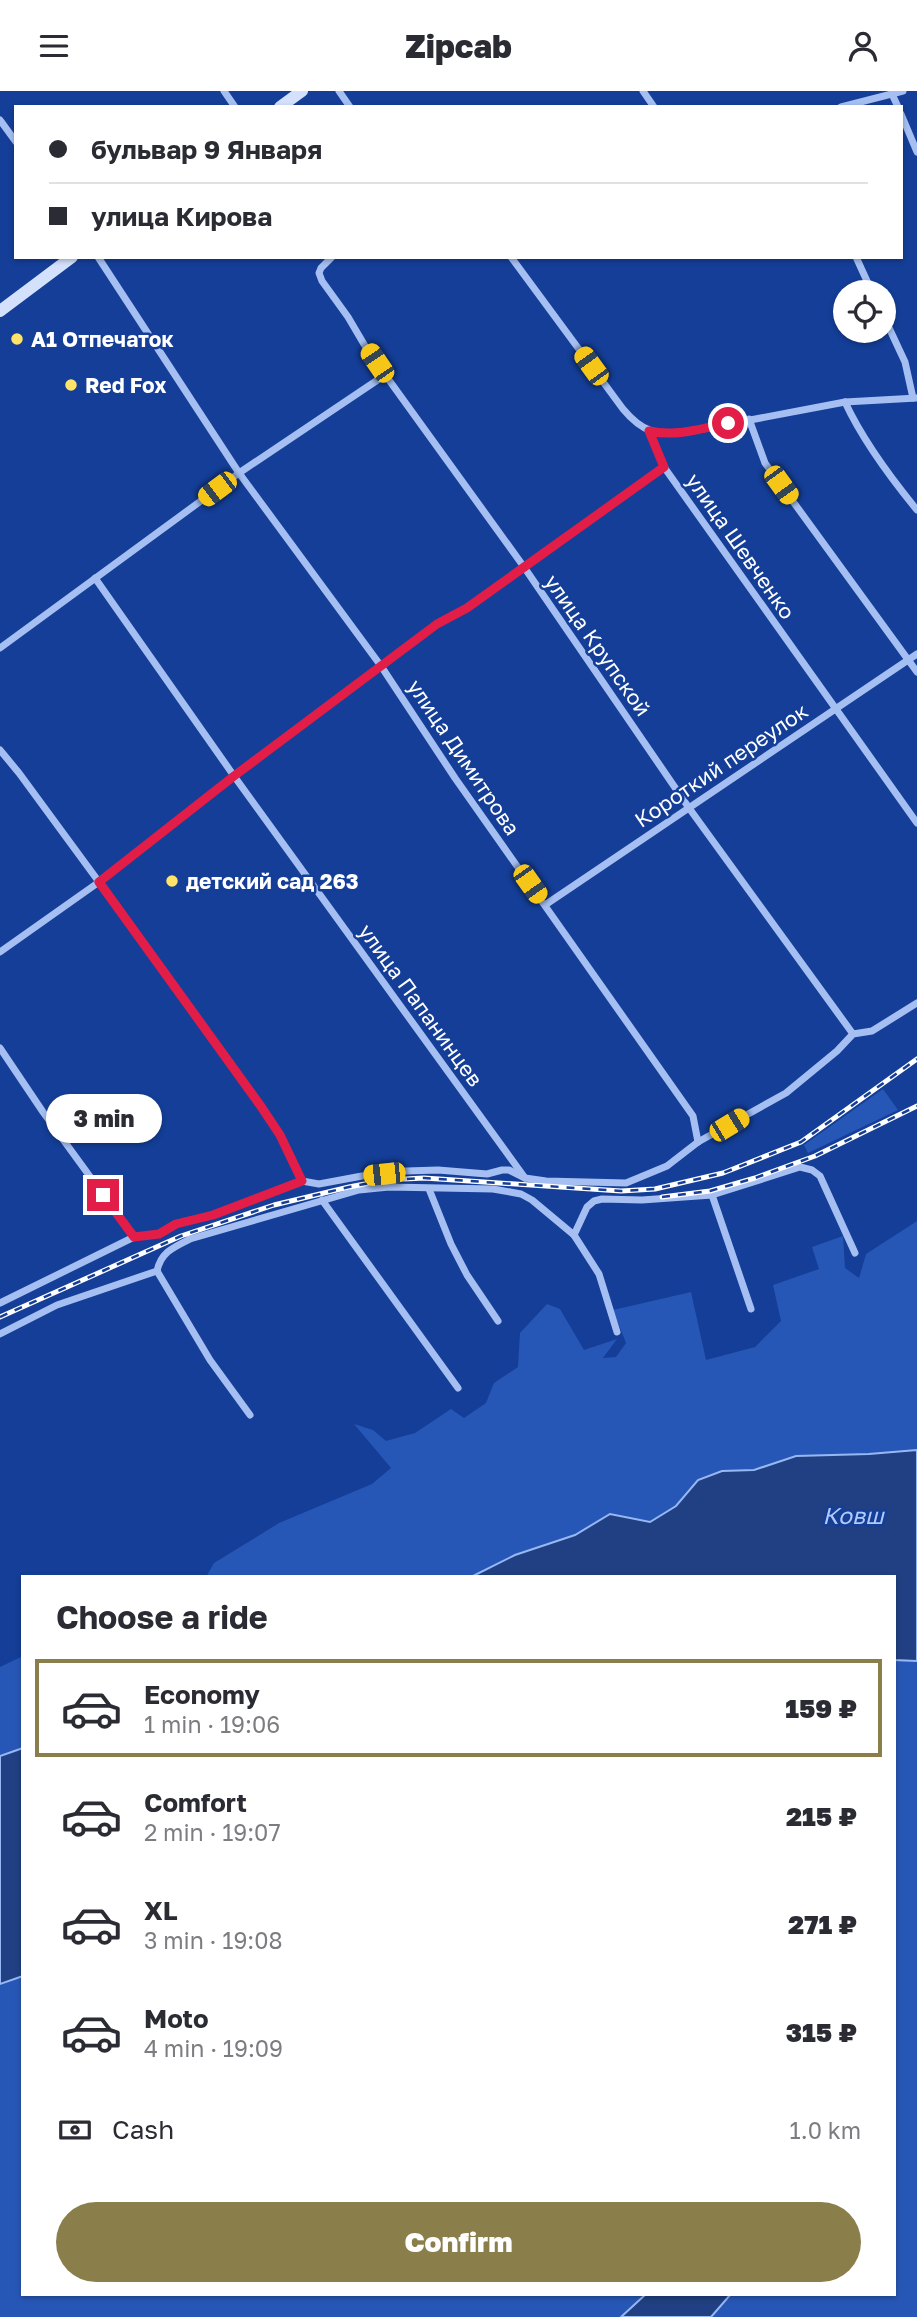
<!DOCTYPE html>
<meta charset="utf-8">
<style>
body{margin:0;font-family:"Golos Text",sans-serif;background:#f2f2f3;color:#2b2b33;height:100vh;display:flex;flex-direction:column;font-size:26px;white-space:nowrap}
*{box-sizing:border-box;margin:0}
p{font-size:23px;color:#7c7c81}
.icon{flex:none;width:38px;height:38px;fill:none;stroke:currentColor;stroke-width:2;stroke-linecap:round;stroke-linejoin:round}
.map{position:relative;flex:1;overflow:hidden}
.details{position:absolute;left:21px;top:1484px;width:875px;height:721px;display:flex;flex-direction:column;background:#fff;border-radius:0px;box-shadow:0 2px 5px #0004}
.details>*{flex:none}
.top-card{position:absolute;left:14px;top:14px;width:889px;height:154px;border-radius:0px;box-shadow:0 2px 5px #0004;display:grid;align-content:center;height:154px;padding:0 35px;background:#fff}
.fabs{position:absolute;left:833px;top:189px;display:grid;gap:14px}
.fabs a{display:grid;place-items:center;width:63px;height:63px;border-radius:50%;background:#fff;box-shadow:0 2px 5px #0004;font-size:35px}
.end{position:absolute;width:32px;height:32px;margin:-16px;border:9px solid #e11d48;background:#fff;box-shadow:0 0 0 4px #fff}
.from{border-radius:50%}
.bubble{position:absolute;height:49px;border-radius:24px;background:#fff;box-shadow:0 2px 5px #0004;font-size:23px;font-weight:800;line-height:49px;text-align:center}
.car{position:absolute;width:21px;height:42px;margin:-21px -10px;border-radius:9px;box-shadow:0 0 5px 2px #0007;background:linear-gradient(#f5c518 24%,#345 0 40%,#f5c518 0 76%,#345 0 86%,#f5c518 0)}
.top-card b{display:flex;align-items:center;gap:24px;height:66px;font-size:26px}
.top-card b+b{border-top:2px solid #e1e1e2}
.top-card i{width:18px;height:18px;background:#2b2b33}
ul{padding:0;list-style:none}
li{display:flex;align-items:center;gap:21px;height:98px;margin:0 14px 10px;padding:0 21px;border:4px solid transparent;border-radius:0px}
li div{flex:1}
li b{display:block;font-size:26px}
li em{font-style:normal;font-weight:800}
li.current{border-color:#8a7e4a}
li>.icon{width:63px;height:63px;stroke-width:1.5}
h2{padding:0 35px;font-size:32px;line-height:84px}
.pay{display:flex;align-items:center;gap:18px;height:77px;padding:0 35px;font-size:26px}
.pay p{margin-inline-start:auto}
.action{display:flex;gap:14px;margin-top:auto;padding:14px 35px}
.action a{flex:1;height:80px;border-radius:42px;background:#8a7e4a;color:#fff;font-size:28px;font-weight:800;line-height:80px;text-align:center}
header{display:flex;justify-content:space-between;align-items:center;height:91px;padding:0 35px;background:#fff;font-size:32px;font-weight:800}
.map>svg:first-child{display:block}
.green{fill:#2757b6}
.water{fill:#204083;stroke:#97b8f5;stroke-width:2}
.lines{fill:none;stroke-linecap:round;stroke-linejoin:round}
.minor{stroke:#a5bff2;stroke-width:7}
.secondary{stroke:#d4e1fc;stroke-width:12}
.rail-casing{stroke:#fff;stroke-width:5}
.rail{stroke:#143e97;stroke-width:2.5;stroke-dasharray:8;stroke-linecap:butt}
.route{stroke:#e11d48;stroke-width:9}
.poi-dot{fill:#ffe467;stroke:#143e97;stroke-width:2.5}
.labels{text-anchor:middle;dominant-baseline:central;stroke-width:5;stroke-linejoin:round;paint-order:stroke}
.poi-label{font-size:21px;font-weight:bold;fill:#fff;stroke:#143e97;text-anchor:start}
.street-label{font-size:21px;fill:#fff;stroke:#143e97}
.water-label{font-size:23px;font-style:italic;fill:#b1caf9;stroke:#143e97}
</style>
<header><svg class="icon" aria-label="menu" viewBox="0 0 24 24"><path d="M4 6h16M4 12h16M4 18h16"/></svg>Zipcab<svg class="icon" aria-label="person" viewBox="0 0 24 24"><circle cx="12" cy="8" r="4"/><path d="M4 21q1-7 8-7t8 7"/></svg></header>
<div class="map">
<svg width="917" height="2226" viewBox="0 0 917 2226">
<rect width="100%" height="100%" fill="#143e97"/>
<g class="green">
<path d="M883,998L898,1019L808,1062L804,1054Z"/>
<path d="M917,1130V1359L869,1363L796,1365L754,1380H722L698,1389L676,1415L650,1431L610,1423L575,1444L515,1464L476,1485L206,1486L214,1472L279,1432L372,1393L391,1377L354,1333L373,1339L386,1350L415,1342L451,1318L464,1327L486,1312L494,1292L518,1276L520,1242L547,1213L560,1218L584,1259L617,1248L603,1267L616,1266L626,1252L613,1219L691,1201L706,1269L755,1256L781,1230L773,1194L819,1178L812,1156L843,1145L845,1177L859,1187L866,1163Z"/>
<path d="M23,1565V1657L0,1665V1576Z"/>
<path d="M894,1569L917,1570V2226H711L731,2203H894Z"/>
<path d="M23,1885V2203H646L621,2226H0V1893Z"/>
</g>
<g class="water">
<path d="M917,1359V1570L894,1569V1486H471L515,1464L575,1444L610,1423L650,1431L676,1415L698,1389L722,1380L754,1379L796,1365L869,1363Z"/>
<path d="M23,1657V1885L0,1893V1665Z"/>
<path d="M646,2203H731L711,2226H621Z"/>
</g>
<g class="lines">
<g class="minor">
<path d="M224,0L235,16"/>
<path d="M339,0L350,16"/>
<path d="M643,0L654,16"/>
<path d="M892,3L898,16"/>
<path d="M841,16L903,0"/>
<path d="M901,23L917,61"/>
<path d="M0,29L16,51"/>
<path d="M98,166L239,382L381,575L455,687L693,1025L698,1051"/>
<path d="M332,166L321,177L319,182L322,190L348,226L368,260L524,476L689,717L853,943"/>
<path d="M511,166L623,318C643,342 656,344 687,341L845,311L917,307"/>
<path d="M856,166L872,201"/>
<path d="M884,226L905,271L913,307"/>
<path d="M845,311C863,350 890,386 917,419"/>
<path d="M749,328L765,372L917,581"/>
<path d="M649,340L664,376L917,732"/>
<path d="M95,487L234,685L525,1087"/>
<path d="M0,557L239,382L385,284"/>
<path d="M0,659L19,682L99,791L260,1014L280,1044L302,1090"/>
<path d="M545,814L917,563"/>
<path d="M0,861L99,791L234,685L437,533L467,517L664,376"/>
<path d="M0,957L43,1021L134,1146"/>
<path d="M302,1090L319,1093L362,1085L406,1080L438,1079L487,1083L502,1079H509L525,1087L546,1090L626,1092L667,1075L698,1051L786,1002L837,960L853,943L872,940L917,912"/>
<path d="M429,1098L451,1153L467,1184L498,1230"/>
<path d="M712,1104L751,1218"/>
<path d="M322,1109L458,1297"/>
<path d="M574,1144L599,1183L617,1241"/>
<path d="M157,1180C161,1161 174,1156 190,1148L359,1099L389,1096L493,1098L521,1103L532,1109L574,1144L587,1116L594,1110L602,1108L642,1109L712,1104L800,1076L812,1079L820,1085L855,1162"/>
<path d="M157,1180L210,1269L250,1324"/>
<path d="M0,1212L134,1146L159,1143L176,1133L213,1124L302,1090"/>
<path d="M0,1243L57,1214L157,1180"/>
</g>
<g class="secondary">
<path d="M280,16L302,0"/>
<path d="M0,220L72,166"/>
</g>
<defs>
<g id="rail">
<path d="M662,1106L710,1100L755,1087L815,1065L917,1015"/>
<path d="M0,1226L181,1145L274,1114L349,1096L385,1089L424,1087L621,1100L655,1098L723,1082L801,1051L917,968"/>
</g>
</defs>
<use href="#rail" class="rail-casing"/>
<use href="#rail" class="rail"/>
</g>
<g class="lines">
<path class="route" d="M103,1104L134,1146L159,1143L176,1133L213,1124L302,1090L280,1044L260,1014L99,791L234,685L437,533L467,517L664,376L649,340C676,346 701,338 728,332"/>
</g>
<g class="poi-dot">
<circle cx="17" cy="248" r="7"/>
<circle cx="71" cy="294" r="7"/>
<circle cx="172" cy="790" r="7"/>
</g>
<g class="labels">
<g class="poi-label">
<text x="31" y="248">А1 Отпечаток</text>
<text x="85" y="294">Red Fox</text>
<text x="186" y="790">детский сад 263</text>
</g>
<g class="street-label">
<text transform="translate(741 455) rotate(55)">улица Шевченко</text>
<text transform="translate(598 554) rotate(55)">улица Крупской</text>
<text transform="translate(464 666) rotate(56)">улица Димитрова</text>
<text transform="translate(721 674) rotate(-34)">Короткий переулок</text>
<text transform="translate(421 914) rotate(54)">улица Папанинцев</text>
</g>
<g class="water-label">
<text x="853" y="1424">Ковш</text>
</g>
</g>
</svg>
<div class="fabs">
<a><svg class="icon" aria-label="locate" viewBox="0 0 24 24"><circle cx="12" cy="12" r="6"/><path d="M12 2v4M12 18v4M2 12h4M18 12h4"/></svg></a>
</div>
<i class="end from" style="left:728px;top:332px"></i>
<i class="end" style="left:103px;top:1104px"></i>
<div class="bubble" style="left:46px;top:1003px;width:116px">3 min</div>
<i class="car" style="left:377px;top:272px;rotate:326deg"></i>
<i class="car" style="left:591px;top:275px;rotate:324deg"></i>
<i class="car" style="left:781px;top:394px;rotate:144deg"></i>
<i class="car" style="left:217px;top:398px;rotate:233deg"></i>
<i class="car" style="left:530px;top:793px;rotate:145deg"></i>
<i class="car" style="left:729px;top:1034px;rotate:59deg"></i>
<i class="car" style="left:384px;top:1083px;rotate:264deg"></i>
<div class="top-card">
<b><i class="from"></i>бульвар 9 Января</b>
<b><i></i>улица Кирова</b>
</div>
<section class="details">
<h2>Choose a ride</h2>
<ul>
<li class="current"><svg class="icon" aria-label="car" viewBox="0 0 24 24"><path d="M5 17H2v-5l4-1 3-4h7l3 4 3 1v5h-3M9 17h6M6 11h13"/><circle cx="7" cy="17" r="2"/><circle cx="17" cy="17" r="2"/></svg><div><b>Economy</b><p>1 min · 19:06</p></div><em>159 ₽</em></li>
<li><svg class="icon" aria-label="car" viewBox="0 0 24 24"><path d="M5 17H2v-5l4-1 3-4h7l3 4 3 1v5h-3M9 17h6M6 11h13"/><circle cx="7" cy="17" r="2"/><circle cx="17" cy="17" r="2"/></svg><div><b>Comfort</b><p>2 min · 19:07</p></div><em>215 ₽</em></li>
<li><svg class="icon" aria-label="car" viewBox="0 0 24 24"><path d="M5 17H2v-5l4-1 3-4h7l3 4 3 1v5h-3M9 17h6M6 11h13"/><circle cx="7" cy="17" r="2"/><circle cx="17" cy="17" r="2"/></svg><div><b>XL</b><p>3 min · 19:08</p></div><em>271 ₽</em></li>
<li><svg class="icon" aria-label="car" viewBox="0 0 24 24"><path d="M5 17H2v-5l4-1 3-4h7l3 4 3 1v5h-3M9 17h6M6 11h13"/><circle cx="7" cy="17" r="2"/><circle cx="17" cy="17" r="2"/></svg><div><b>Moto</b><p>4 min · 19:09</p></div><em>315 ₽</em></li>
</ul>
<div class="pay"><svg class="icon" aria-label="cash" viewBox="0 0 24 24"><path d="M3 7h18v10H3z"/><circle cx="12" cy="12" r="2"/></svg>Cash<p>1.0 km</p></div>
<div class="action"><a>Confirm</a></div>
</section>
</div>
